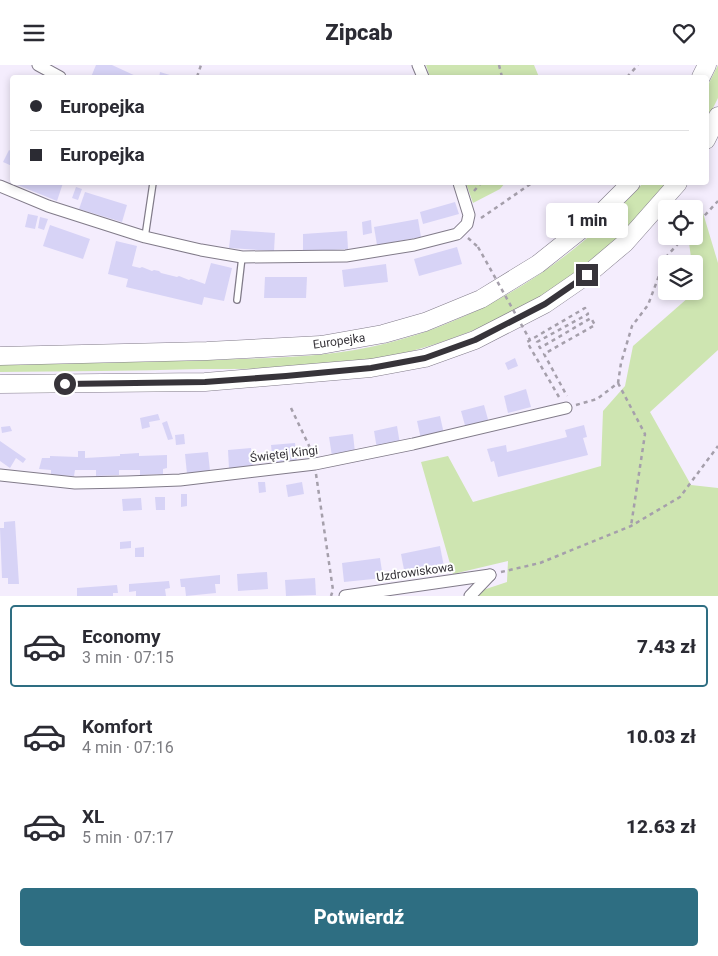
<!DOCTYPE html>
<html lang="pl">
<meta charset="utf-8">
<style>
body{margin:0;font-family:Roboto,sans-serif;background:#f7f7f7;color:#2b2b33;height:100vh;display:flex;flex-direction:column;font-size:19px;white-space:nowrap}
*{box-sizing:border-box;margin:0}
p{font-size:16px;color:#7c7c81}
.icon{flex:none;width:28px;height:28px;fill:none;stroke:currentColor;stroke-width:2;stroke-linecap:round;stroke-linejoin:round}
.map{position:relative;height:531px;overflow:hidden}
.drawer{display:flex;flex-direction:column;background:#fff;flex:1}
.drawer>*{flex:none}
.top-card{position:absolute;left:10px;top:10px;width:699px;height:110px;border-radius:5px;box-shadow:0 2px 8px #0003;display:grid;align-content:center;height:110px;padding:0 20px;background:#fff}
.fabs{position:absolute;left:658px;top:135px;display:grid;gap:10px}
.fabs a{display:grid;place-items:center;width:45px;height:45px;border-radius:5px;background:#fff;box-shadow:0 2px 8px #0003;font-size:25px}
.end{position:absolute;width:22px;height:22px;margin:-11px;border:6px solid #37343a;background:#fff;box-shadow:0 0 0 2px #fff}
.from{border-radius:50%}
.bubble{position:absolute;height:35px;border-radius:5px;background:#fff;box-shadow:0 2px 8px #0003;font-size:16px;font-weight:800;line-height:35px;text-align:center}
.top-card b{display:flex;align-items:center;gap:18px;height:48px;font-size:19px}
.top-card b+b{border-top:1px solid #e1e1e2}
.top-card i{width:12px;height:12px;background:#2b2b33}
ul{padding:9px 0 0;list-style:none}
li{display:flex;align-items:center;gap:15px;height:82px;margin:0 10px 8px;padding:0 10px;border:2px solid transparent;border-radius:5px}
li div{flex:1}
li b{display:block;font-size:19px}
li em{font-style:normal;font-weight:800}
li.active{border-color:#2e6e82}
li>.icon{width:45px;height:45px;stroke-width:1.5}
.cta{display:flex;gap:10px;margin-top:auto;padding:10px 20px}
.cta a{flex:1;height:58px;border-radius:5px;background:#2e6e82;color:#fff;font-size:20px;font-weight:800;line-height:58px;text-align:center}
header{display:flex;justify-content:space-between;align-items:center;height:65px;padding:0 20px;background:#fff;font-size:22px;font-weight:800}
.map>svg:first-child{display:block}
.green{fill:#cee5b1}
.building{fill:#d7d3f6}
.lines{fill:none;stroke-linecap:round;stroke-linejoin:round}
.service-casing{stroke:#817b89;stroke-width:8}
.minor-casing{stroke:#817b89;stroke-width:13}
.primary-casing{stroke:#817b89;stroke-width:19}
.path{stroke:#a59fab;stroke-width:2.5;stroke-dasharray:4 4;stroke-linecap:butt}
.service{stroke:#fff;stroke-width:5.5}
.minor{stroke:#fff;stroke-width:11}
.primary{stroke:#fff;stroke-width:18}
.path-bridge{stroke:#a59fab;stroke-width:2.5;stroke-dasharray:4 4;stroke-linecap:butt}
.route{stroke:#37343a;stroke-width:6}
.labels{text-anchor:middle;dominant-baseline:central;stroke-width:4;stroke-linejoin:round;paint-order:stroke}
.street-label{font-size:12px;fill:#37343a;stroke:#fff}
</style>
<header><svg class="icon" aria-label="menu" viewBox="0 0 24 24"><path d="M4 6h16M4 12h16M4 18h16"/></svg>Zipcab<svg class="icon" aria-label="heart" viewBox="0 0 24 24"><path d="M12 20l-8-8c-3-5 5-10 8-4 3-6 11-1 8 4z"/></svg></header>
<div class="map">
<svg width="718" height="531" viewBox="0 0 718 531">
<rect width="100%" height="100%" fill="#f4edfd"/>
<g class="green">
<path d="M426,0H534L539,12H430Z"/>
<path d="M718,0V33L706,57V24Z"/>
<path d="M466,118H505L500,124L473,138Z"/>
<path d="M643,118H668C644,145 621,174 592,196C521,251 436,288 347,298C299,304 249,304 200,304C133,306 67,306 0,307V299C69,298 139,297 208,295C268,293 329,293 388,278C487,253 576,194 643,118Z"/>
<path d="M703,148L718,198V285L650,347L691,420L718,423V531H474L477,527L507,517L508,496L453,509L421,397L448,391L473,437L601,401L603,346L625,321L633,281L697,225L694,199H692L688,171H694V150Z"/>
</g>
<g class="building">
<path d="M96,0H112L138,12H91Z"/>
<path d="M160,7L173,11V12H159Z"/>
<path d="M9,85L12,87V101L3,97Z"/>
<path d="M16,118H63L57,136L15,119Z"/>
<path d="M76,122L82,124L78,135L72,133Z"/>
<path d="M85,127L127,140L122,157L79,144Z"/>
<path d="M455,137L459,149L423,159L420,147Z"/>
<path d="M28,149L38,151L35,164L25,162Z"/>
<path d="M40,152L48,154L44,165L38,163Z"/>
<path d="M418,154L421,172L377,180L374,162Z"/>
<path d="M371,155L372,168L363,170L362,157Z"/>
<path d="M50,160L90,174L83,194L43,181Z"/>
<path d="M231,165L275,168L274,186L229,183Z"/>
<path d="M347,166L348,184L303,187V169Z"/>
<path d="M116,176L137,181L132,201L140,203L142,202L152,206L154,205L159,206L161,208L177,212L179,211L189,215L191,214L205,219L211,198L232,203L224,236L204,232L202,240L126,222L128,214L108,209Z"/>
<path d="M457,182L462,199L419,211L414,194Z"/>
<path d="M386,199L388,217L344,222L342,205Z"/>
<path d="M265,212H307L306,233H264Z"/>
<path d="M515,293L518,301L508,305L505,298Z"/>
<path d="M526,324L531,342L508,348L504,331Z"/>
<path d="M484,340L489,358L466,364L461,346Z"/>
<path d="M158,349L160,355L149,357L150,362L142,364L140,353Z"/>
<path d="M440,351L444,369L421,374L417,356Z"/>
<path d="M167,356L173,374L168,375L162,358Z"/>
<path d="M584,360L587,372L583,373L588,390L498,412L494,396L491,397L487,384L506,380L507,387L567,372L565,365Z"/>
<path d="M10,361L12,366L2,368L1,362Z"/>
<path d="M397,361L400,379L377,384L374,366Z"/>
<path d="M184,369L185,379L176,380L175,370Z"/>
<path d="M353,369L355,388L332,391L329,372Z"/>
<path d="M0,376L26,394L23,398L16,393L10,403L0,396Z"/>
<path d="M295,378L297,397L273,399L271,380Z"/>
<path d="M251,383L253,402L229,404L228,385Z"/>
<path d="M78,386H85V393L120,391V389H123L139,388V391L167,390V403L163,404V409L140,410V405H119V410L96,411V405H75L74,411L51,410V405L39,404L42,393H50V391L78,392Z"/>
<path d="M208,387L210,406L187,409L185,389Z"/>
<path d="M258,417H265L266,427L259,428Z"/>
<path d="M302,417L304,429L288,432L286,420Z"/>
<path d="M181,429H187V441L181,442Z"/>
<path d="M155,432H165V445H156Z"/>
<path d="M141,433L142,445L123,446L122,434Z"/>
<path d="M15,456L19,519H8V513H2L0,463H4V457Z"/>
<path d="M131,476V483L120,484V477Z"/>
<path d="M440,481L444,502L405,510L401,489Z"/>
<path d="M144,482V492H135V483Z"/>
<path d="M380,493L383,513L344,517L342,498Z"/>
<path d="M267,507L268,524L238,526L237,509Z"/>
<path d="M220,510V519H215L216,528L186,531L185,522H181L180,514Z"/>
<path d="M315,513L316,530L286,531L285,515Z"/>
<path d="M169,516L170,523L165,524L166,531H136V526L129,527V519Z"/>
<path d="M117,520L118,528H113V531H77V523Z"/>
</g>
<g class="lines">
<defs>
<g id="service">
<path d="M145,172L153,118"/>
<path d="M237,235L242,192"/>
</g>
<g id="minor">
<path d="M38,0L60,12"/>
<path d="M418,0L423,12"/>
<path d="M0,121L48,141L145,172L201,185L242,192L346,191L414,180L457,169L467,159L469,150L459,118"/>
<path d="M0,410L75,418L127,417L180,415L315,399L413,379L566,343"/>
<path d="M345,531L490,510"/>
<path d="M470,531L490,510"/>
</g>
<g id="primary">
<path d="M701,12L707,0"/>
<path d="M706,75L718,51"/>
<path d="M0,291L207,286L321,280L383,269L425,257L481,234L538,199L597,152L631,118"/>
<path d="M0,319L205,317L371,303L425,293L475,275L545,239L587,210L625,178L678,118"/>
</g>
</defs>
<use href="#service" class="service-casing"/>
<use href="#minor" class="minor-casing"/>
<use href="#primary" class="primary-casing"/>
<g class="path">
<path d="M499,0L502,12"/>
<path d="M197,12L201,0"/>
<path d="M627,12L638,0"/>
<path d="M474,126L481,118"/>
<path d="M481,153L532,118"/>
<path d="M694,162L718,136"/>
<path d="M468,173L478,182"/>
<path d="M618,318L645,369L631,461"/>
<path d="M559,332L527,277L585,243L588,249L537,277L540,283L591,253L595,260L544,289L567,331"/>
<path d="M576,340L597,334L618,318L621,298L632,261L648,240L666,192L685,171"/>
<path d="M291,343L312,387"/>
<path d="M316,409L333,525L331,531"/>
<path d="M501,507L540,498L631,461L680,432L718,381"/>
</g>
<use href="#service" class="service"/>
<use href="#minor" class="minor"/>
<use href="#primary" class="primary"/>
<path class="path-bridge" d="M478,182L530,275"/>
</g>
<g class="lines">
<path class="route" d="M65,319L205,317L286,311L371,303L425,293L475,275L545,239L587,210"/>
</g>
<g class="labels">
<g class="street-label">
<text transform="translate(339 276) rotate(-8)">Europejka</text>
<text transform="translate(284 389) rotate(-7)">Świętej Kingi</text>
<text transform="translate(415 507) rotate(-8)">Uzdrowiskowa</text>
</g>
</g>
</svg>
<div class="fabs">
<a><svg class="icon" aria-label="locate" viewBox="0 0 24 24"><circle cx="12" cy="12" r="6"/><path d="M12 2v4M12 18v4M2 12h4M18 12h4"/></svg></a>
<a><svg class="icon" aria-label="layers" viewBox="0 0 24 24"><path d="M12 4l9 5-9 5-9-5zM3 14l9 5 9-5"/></svg></a>
</div>
<i class="end from" style="left:65px;top:319px"></i>
<i class="end" style="left:587px;top:210px"></i>
<div class="bubble" style="left:546px;top:138px;width:82px">1 min</div>
<div class="top-card">
<b><i class="from"></i>Europejka</b>
<b><i></i>Europejka</b>
</div>
</div>
<section class="drawer">
<ul>
<li class="active"><svg class="icon" aria-label="car" viewBox="0 0 24 24"><path d="M5 17H2v-5l4-1 3-4h7l3 4 3 1v5h-3M9 17h6M6 11h13"/><circle cx="7" cy="17" r="2"/><circle cx="17" cy="17" r="2"/></svg><div><b>Economy</b><p>3 min · 07:15</p></div><em>7.43 zł</em></li>
<li><svg class="icon" aria-label="car" viewBox="0 0 24 24"><path d="M5 17H2v-5l4-1 3-4h7l3 4 3 1v5h-3M9 17h6M6 11h13"/><circle cx="7" cy="17" r="2"/><circle cx="17" cy="17" r="2"/></svg><div><b>Komfort</b><p>4 min · 07:16</p></div><em>10.03 zł</em></li>
<li><svg class="icon" aria-label="car" viewBox="0 0 24 24"><path d="M5 17H2v-5l4-1 3-4h7l3 4 3 1v5h-3M9 17h6M6 11h13"/><circle cx="7" cy="17" r="2"/><circle cx="17" cy="17" r="2"/></svg><div><b>XL</b><p>5 min · 07:17</p></div><em>12.63 zł</em></li>
</ul>
<div class="cta"><a>Potwierdź</a></div>
</section>
